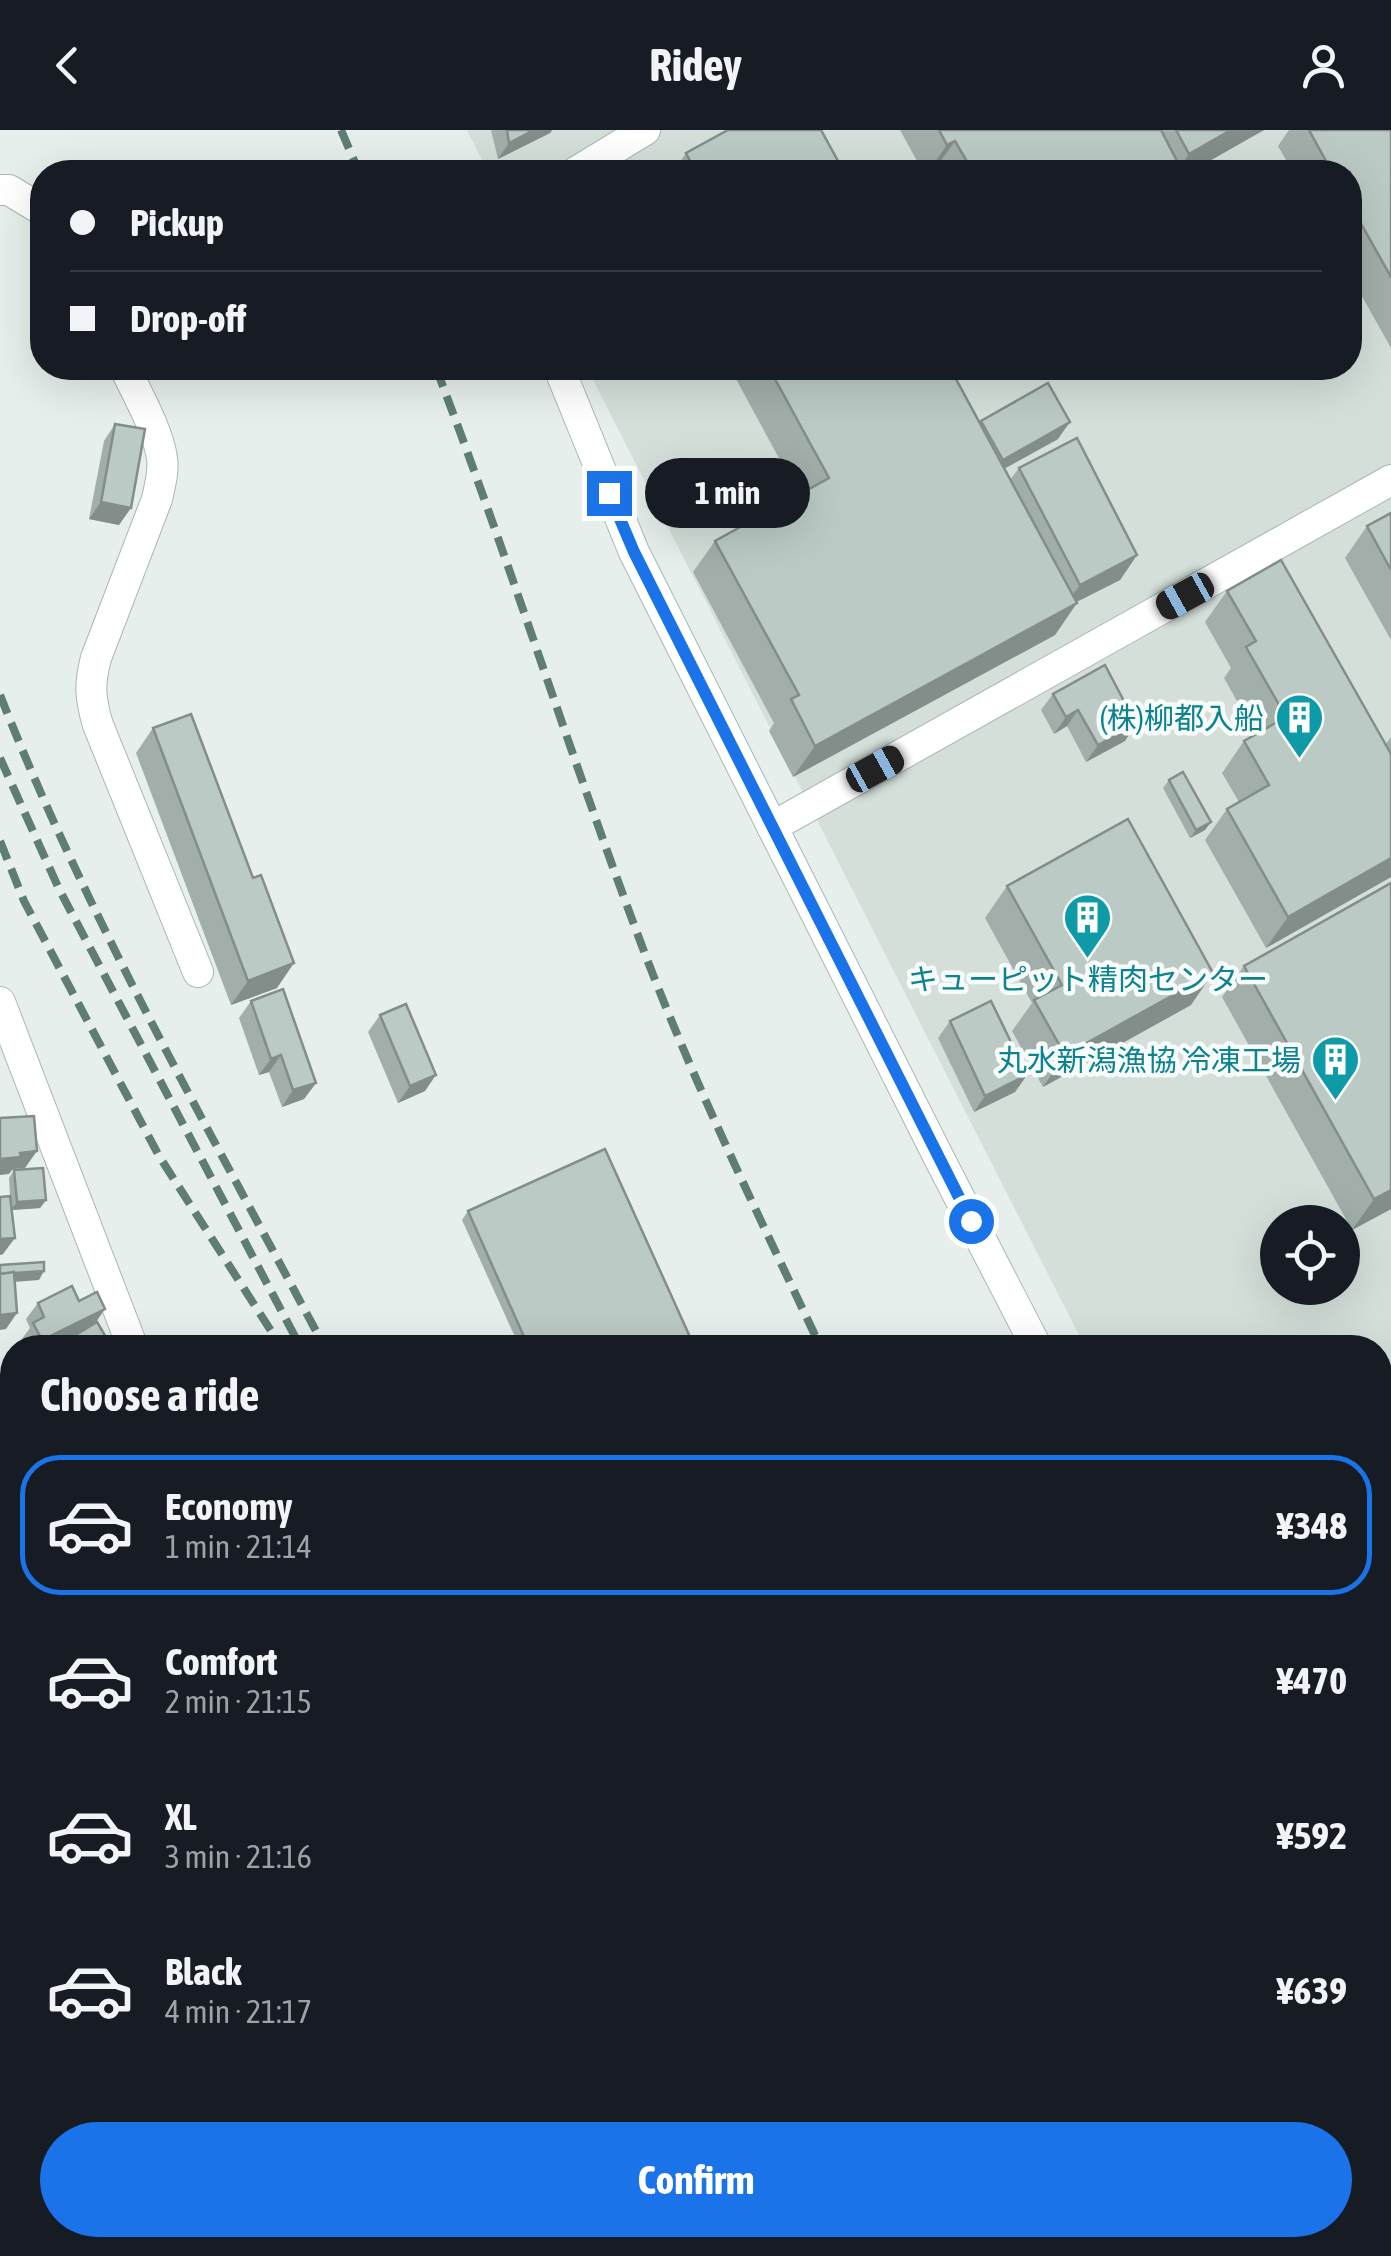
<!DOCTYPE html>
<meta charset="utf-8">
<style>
body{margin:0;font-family:"Asap Condensed","Noto Sans JP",sans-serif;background:#242831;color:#f1f3f6;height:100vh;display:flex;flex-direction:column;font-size:38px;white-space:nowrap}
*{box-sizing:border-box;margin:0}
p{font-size:32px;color:#9ea1a6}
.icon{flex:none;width:55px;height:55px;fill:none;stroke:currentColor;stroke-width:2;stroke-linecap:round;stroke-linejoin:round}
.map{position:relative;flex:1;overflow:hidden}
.side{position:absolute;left:0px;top:1205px;width:1392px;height:922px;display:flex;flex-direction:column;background:#171b24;border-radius:40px 40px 0 0;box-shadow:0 10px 40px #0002}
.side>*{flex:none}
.banner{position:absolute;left:30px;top:30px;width:1332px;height:220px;border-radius:40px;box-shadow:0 10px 40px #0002;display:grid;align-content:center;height:220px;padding:0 40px;background:#171b24}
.controls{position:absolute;left:1260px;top:1075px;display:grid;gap:20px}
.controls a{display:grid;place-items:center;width:100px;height:100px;border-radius:50%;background:#171b24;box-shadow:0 10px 40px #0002;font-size:50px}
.end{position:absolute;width:45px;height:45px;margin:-22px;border:12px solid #1a73e8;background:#fff;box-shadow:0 0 0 5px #fff}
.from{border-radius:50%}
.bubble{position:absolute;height:70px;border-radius:35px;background:#171b24;box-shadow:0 10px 40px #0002;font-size:32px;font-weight:700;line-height:70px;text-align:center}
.car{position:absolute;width:30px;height:60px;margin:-30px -15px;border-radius:12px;box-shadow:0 0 8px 2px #0007;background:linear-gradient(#222 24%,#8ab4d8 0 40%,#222 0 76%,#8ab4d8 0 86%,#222 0)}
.banner b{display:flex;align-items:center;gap:35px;height:95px;font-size:38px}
.banner b+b{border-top:2px solid #363941}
.banner i{width:25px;height:25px;background:#f1f3f6}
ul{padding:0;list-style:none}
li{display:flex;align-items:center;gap:30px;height:140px;margin:0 20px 15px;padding:0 20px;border:5px solid transparent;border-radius:40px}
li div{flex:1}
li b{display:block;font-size:38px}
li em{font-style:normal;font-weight:700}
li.selected{border-color:#1a73e8}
li>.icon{width:90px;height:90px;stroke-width:1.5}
h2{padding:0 40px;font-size:45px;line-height:120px}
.action{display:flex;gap:20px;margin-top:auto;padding:20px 40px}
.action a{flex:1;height:115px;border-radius:60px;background:#1a73e8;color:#fff;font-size:40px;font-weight:700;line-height:115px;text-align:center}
header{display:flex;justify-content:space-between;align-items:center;height:130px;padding:0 40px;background:#171b24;font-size:45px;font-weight:700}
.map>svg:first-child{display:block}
.built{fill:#d4dfda;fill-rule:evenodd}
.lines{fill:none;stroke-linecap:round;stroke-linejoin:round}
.lane-casing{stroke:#a8b8b2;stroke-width:20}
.street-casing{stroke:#a8b8b2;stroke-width:32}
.secondary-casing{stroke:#a4bbb3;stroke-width:32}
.primary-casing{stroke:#c2cac8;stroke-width:32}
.lane{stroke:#fff;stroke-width:18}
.street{stroke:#fff;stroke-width:30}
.secondary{stroke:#fff;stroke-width:30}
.primary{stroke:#6aa596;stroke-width:30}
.rail{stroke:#5f7d75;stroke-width:8;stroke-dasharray:20 10;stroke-linecap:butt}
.wall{fill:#a1aea9}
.shaded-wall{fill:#838d89}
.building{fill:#bbcac4;stroke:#838d89;stroke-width:2.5}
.route{stroke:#1a73e8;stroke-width:12}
.labels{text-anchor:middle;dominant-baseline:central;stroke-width:9;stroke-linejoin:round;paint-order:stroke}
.culture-label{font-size:30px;fill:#0d838f;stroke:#f7fbf9;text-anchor:end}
</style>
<header><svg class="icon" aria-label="back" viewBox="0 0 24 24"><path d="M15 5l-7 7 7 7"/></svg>Ridey<svg class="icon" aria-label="person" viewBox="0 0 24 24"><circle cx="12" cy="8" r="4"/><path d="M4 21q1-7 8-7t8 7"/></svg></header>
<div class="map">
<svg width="1391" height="2126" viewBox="0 0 1391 2126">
<rect width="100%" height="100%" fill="#e6efeb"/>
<path class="built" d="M467,0H1391V1306L1380,1312V1218L1085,1217L587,238H1350V42H488ZM1278,1092H1342V1158H1278Z"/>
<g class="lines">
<defs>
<path id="lane" d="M1168,2115L1169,2126"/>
<g id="street">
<path d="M0,60H9L42,80"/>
<path d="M125,238C137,264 158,300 162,328C164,342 160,355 157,369L96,528C89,555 90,568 98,595L198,842"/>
<path d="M772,697L1391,350"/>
<path d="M0,872L133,1218"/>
<path d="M1380,1474L1391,1465"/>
<path d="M1380,1671L1391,1690"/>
<path d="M1380,1791L1391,1802"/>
<path d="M0,1844L12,1836"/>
<path d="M667,2115L673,2126"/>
<path d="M0,2121L12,2115"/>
<path d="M227,2126L249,2115"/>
<path d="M402,2126L404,2115"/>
</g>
<g id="secondary">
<path d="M576,42L645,0"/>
<path d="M559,238L634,422L939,1028L1037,1218"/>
<path d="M1380,1324L1391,1318"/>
</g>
<g id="primary">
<path d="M1380,1393L1391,1387"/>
<path d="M1380,1442L1391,1435"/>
<path d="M69,2126L88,2115"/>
<path d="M159,2126L179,2115"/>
</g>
</defs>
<use href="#lane" class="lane-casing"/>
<use href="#street" class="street-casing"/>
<use href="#secondary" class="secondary-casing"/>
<use href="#primary" class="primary-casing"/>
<use href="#lane" class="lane"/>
<use href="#street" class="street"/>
<use href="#secondary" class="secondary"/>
<use href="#primary" class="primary"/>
<g class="rail">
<path d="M341,0L359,42"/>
<path d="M436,238C509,429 570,625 642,816C693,952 759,1086 821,1218"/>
<path d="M0,565C89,791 211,1003 325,1218"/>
<path d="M0,628L59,759L301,1218"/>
<path d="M0,711L24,771L159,1026L282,1218"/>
<path d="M1380,2055L1391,2066"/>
<path d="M762,2115L767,2126"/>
<path d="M783,2115L788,2126"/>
</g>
</g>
<g class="wall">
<path d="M491,0H552L550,3L498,29Z"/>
<path d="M900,0H1264L1190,42H923Z"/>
<path d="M1289,0H1391V218L1350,145V42H1293L1278,16Z"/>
<path d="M686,23L844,42L675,39Z"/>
<path d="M730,238H950L980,293L981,291L1058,309L1004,339L1010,350L1019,338L1137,425L1120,450L1077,472L1055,505L793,647L769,601L774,593L693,442L715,411L799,365Z"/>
<path d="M115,294L119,395L89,389L104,311Z"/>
<path d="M1391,383V510L1345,428L1367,396Z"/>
<path d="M1227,461L1386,614L1391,607V747L1266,818L1205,710L1227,679L1239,672L1222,643L1244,611L1256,605L1224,548L1231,538L1205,492Z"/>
<path d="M1053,564L1125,611L1086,632L1067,596L1054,604L1041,580Z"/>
<path d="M153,598L253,748L277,858L231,875L136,623Z"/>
<path d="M1169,650L1211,692L1205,700L1190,708L1163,658Z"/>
<path d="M1007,756L1191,875L1043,957L1012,901L1032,873L985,788Z"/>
<path d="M1244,836L1391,1079L1352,1100L1222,867Z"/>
<path d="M251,871L316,953L304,969L282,977L269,942L259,945L239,888Z"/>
<path d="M380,885L425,961L398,973L368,902Z"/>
<path d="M950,891L1027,945L1015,962L974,982L938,908Z"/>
<path d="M14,1040L46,1070L40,1078L12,1080L3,1124L0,1125V1067H10L9,1048Z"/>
<path d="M468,1081L695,1218H520L462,1090Z"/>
<path d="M79,1171L105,1179L95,1194L110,1214L107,1218H53L77,1204L49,1218H25L21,1210L30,1198L26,1189L38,1173Z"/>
<path d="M1391,1500V1628L1380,1633V1575L1390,1570L1383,1554L1389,1546L1380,1551V1520Z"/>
<path d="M1380,1676L1391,1696V1779L1380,1767Z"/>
<path d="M0,1922L11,1943L4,1953L12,1948V2097L0,2104Z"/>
<path d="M325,2115H376L381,2126H304L321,2120Z"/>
<path d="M453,2115H484L488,2126H457Z"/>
<path d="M524,2115H577L581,2126H524L526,2122Z"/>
<path d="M592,2115H633L608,2126H597Z"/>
</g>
<g class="shaded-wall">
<path d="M534,0H552L550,3L498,29L509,13Z"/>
<path d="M1231,0H1264L1190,42H1177L1189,24Z"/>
<path d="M955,11L933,42H928L947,15Z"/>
<path d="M1070,292L1058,309L991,346L1003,330Z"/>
<path d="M101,372L131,378L119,395L89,389Z"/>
<path d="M1137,425L1120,450L1062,479L1080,455Z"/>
<path d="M1077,473L1055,505L793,647L815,616Z"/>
<path d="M1078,580L1067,596L1054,604L1066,587Z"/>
<path d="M1136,594L1125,611L1086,632L1098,615Z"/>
<path d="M1211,692L1205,700L1190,708L1196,700Z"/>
<path d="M1391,728V747L1266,818L1288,787Z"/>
<path d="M294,833L277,858L231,875L248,851Z"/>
<path d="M1213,843L1191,875L1043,957L1065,925Z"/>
<path d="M281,925L269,942L259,945L271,929Z"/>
<path d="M436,945L425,961L398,973L410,956Z"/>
<path d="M1027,945L1015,962L974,982L985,966Z"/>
<path d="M316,953L304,969L282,977L293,960Z"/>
<path d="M37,1021L25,1038L13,1039L9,1044L0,1045V1029L20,1023Z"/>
<path d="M1391,1060V1079L1352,1100L1374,1069Z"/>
<path d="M46,1070L40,1078L11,1080L17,1072Z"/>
<path d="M15,1108L3,1124L0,1125V1109Z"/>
<path d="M44,1141L39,1150L0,1153V1145Z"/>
<path d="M105,1179L93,1195L49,1218H36L42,1210Z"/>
<path d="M17,1183L6,1199L0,1200V1185Z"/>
<path d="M1391,1540V1545L1380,1551L1382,1544Z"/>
<path d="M1391,1617V1628L1380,1633V1630L1388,1619Z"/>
<path d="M11,1943L0,1958V1949Z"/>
<path d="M12,1987V1997L0,2004V1994Z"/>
<path d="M12,2034V2045L0,2051V2040Z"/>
<path d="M12,2087V2097L0,2104V2101L8,2089Z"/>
<path d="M609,2115H633L608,2126H602Z"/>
</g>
<g class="building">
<path d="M507,0H534L509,13Z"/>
<path d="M728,0H821L844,42H668L690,31L686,23Z"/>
<path d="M939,0H1161L1180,37L1169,42H973L955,11L947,15Z"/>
<path d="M1176,0H1231L1189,24Z"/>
<path d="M1309,0H1391V147L1350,74V42H1332Z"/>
<path d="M769,238H950L1077,473L815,616L791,569L799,565L715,411L829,348Z"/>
<path d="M1048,253L1070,292L1003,330L981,291Z"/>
<path d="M115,294L145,299L131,378L101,372Z"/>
<path d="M1077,308L1137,425L1080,455L1019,338Z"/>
<path d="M1391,383V440L1367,396Z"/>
<path d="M1281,430L1391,624V728L1288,787L1227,679L1269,655L1244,611L1286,587L1246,517L1256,511L1227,461Z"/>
<path d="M1105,535L1136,594L1098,615L1078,580L1066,587L1053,564Z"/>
<path d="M191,584L253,748L261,745L294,833L248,851L153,598Z"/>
<path d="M1183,642L1211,692L1196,700L1169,650Z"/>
<path d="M1128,689L1213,843L1065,925L1034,870L1062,855L1007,756Z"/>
<path d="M1391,753V1060L1374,1069L1244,836Z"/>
<path d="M283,859L316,953L293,960L281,925L271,929L251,871Z"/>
<path d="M991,871L1027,945L985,966L950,891Z"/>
<path d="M406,874L436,945L410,956L380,885Z"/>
<path d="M34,986L37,1021L20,1023L21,1027L0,1029V988Z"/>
<path d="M605,1019L695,1218H529L468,1081Z"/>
<path d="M43,1038L46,1070L17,1072L14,1040Z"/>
<path d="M10,1066L15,1108L0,1109V1067Z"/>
<path d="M44,1132V1141L0,1144V1135Z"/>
<path d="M14,1142L17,1183L0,1185V1144Z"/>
<path d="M72,1156L79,1171L97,1162L105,1179L42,1210L33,1193L44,1187L38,1173Z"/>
<path d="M97,1192L110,1214L103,1218H54Z"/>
<path d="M1391,1502V1540L1382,1544L1380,1540V1523Z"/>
<path d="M1391,1569V1617L1388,1619L1380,1604V1575Z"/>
<path d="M1380,1676L1391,1696V1723L1380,1703Z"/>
<path d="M1391,1728V1750L1381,1739Z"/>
<path d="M0,1922L11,1943L0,1949Z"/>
<path d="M12,1948V1987L0,1994V1955Z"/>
<path d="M12,1995V2034L0,2040V2002Z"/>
<path d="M12,2044V2087L8,2089L0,2074V2051Z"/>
<path d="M332,2115H376L381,2126H338Z"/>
<path d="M470,2115H484L488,2126H474Z"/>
<path d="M542,2115H577L581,2126H528L527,2122L542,2116Z"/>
<path d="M1292,2115H1376L1381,2126H1267Z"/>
<path d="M320,2118L324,2126H304Z"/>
</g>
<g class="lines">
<path class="route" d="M609,363L634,422L971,1091"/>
</g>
<defs>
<symbol id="building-pin" viewBox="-11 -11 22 30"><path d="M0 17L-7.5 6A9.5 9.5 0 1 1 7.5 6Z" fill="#0f9aa8" stroke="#f7fbf9"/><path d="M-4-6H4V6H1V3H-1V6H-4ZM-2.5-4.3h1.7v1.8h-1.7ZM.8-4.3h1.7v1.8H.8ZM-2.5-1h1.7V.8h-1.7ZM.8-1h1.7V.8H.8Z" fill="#fff"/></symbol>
</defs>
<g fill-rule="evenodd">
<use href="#building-pin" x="1272" y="560" width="55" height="75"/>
<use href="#building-pin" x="1060" y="760" width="55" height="75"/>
<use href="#building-pin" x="1308" y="902" width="55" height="75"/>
</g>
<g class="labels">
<g class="culture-label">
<text x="1264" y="588">(株)柳都入船</text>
<text x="1088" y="849" text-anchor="middle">キューピット精肉センター</text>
<text x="1301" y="930">丸水新潟漁協 冷凍工場</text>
</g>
</g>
</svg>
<div class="controls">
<a><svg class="icon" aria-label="locate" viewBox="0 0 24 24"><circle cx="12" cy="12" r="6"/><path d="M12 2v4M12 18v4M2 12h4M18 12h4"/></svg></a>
</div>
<i class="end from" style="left:971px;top:1091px"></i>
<i class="end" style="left:609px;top:363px"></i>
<div class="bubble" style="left:645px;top:328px;width:165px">1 min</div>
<i class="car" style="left:1185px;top:466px;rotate:241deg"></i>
<i class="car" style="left:875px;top:639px;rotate:61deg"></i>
<div class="banner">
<b><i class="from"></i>Pickup</b>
<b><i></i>Drop-off</b>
</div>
<section class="side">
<h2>Choose a ride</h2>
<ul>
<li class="selected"><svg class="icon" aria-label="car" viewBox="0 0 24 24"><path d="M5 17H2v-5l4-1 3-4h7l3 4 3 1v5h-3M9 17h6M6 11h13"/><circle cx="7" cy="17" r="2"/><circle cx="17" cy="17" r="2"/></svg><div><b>Economy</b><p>1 min · 21:14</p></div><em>¥348</em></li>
<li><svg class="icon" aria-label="car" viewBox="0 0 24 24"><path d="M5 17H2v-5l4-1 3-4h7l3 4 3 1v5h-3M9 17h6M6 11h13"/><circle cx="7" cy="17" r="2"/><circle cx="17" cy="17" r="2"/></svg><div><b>Comfort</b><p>2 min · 21:15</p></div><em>¥470</em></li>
<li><svg class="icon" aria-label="car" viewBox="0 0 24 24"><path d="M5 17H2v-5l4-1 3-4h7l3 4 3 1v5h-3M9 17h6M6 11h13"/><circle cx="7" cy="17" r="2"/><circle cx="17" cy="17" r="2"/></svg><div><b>XL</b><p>3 min · 21:16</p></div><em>¥592</em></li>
<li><svg class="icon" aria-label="car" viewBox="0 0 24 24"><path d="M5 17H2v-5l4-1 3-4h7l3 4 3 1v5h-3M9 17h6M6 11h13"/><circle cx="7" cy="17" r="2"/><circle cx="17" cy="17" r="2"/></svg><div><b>Black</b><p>4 min · 21:17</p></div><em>¥639</em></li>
</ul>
<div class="action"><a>Confirm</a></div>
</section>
</div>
